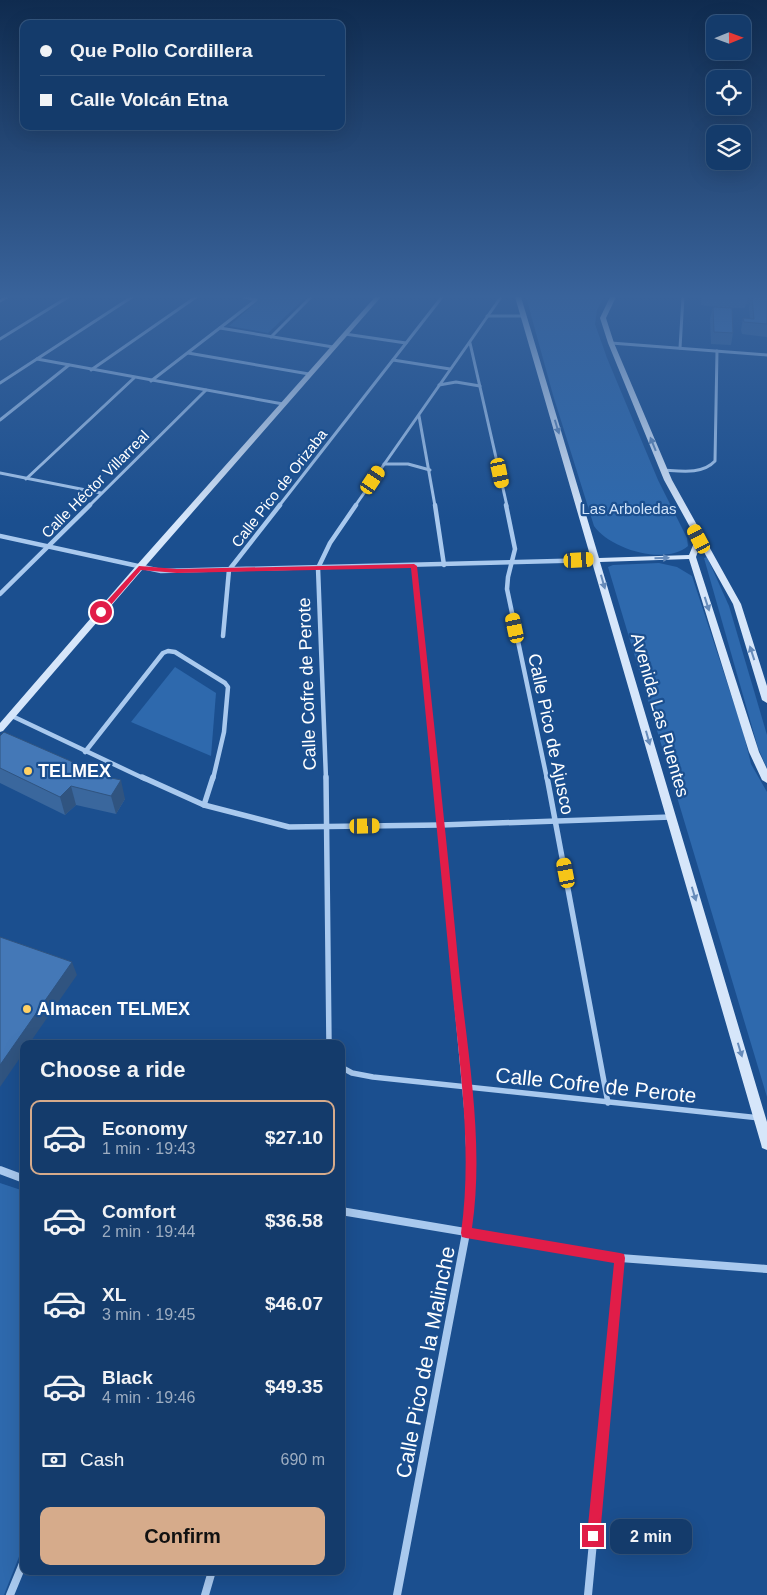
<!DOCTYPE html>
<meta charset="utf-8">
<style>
body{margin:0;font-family:Arial,sans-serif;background:#1d4271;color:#f1f3f6;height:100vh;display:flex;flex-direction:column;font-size:19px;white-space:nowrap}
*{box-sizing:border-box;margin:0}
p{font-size:16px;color:#9dadc1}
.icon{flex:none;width:28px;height:28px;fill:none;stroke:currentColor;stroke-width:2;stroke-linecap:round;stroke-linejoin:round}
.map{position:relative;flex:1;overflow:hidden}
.drawer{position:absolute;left:20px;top:1040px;width:325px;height:535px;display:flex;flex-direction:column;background:#143b6b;border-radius:10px;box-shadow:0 5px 20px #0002,0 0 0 1px #33557e}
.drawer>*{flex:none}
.hud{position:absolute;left:20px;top:20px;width:325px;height:110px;border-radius:10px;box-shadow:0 5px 20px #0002,0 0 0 1px #33557e;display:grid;align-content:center;height:110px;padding:0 20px;background:#143b6b}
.needle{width:32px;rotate:89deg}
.controls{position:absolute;left:706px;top:15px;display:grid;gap:10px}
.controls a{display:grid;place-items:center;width:45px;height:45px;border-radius:10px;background:#143b6b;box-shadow:0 5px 20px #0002,0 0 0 1px #33557e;font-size:25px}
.end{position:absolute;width:22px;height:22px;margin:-11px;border:6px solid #e11d48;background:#fff;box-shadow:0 0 0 2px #fff}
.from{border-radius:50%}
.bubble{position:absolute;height:35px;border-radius:10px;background:#143b6b;box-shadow:0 5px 20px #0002,0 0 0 1px #33557e;font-size:16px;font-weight:800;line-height:35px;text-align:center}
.car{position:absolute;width:15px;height:30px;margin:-15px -8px;border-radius:6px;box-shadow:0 0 4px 1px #0007;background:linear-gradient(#f5c518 24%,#345 0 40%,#f5c518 0 76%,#345 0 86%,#f5c518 0)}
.hud b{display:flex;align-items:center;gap:18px;height:48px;font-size:19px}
.hud b+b{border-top:1px solid #33557e}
.hud i{width:12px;height:12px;background:#f1f3f6}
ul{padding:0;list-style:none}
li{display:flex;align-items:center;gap:15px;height:75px;margin:0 10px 8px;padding:0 10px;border:2px solid transparent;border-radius:10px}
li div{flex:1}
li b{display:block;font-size:19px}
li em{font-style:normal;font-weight:800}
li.on{border-color:#d6ab8b}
li>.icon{width:45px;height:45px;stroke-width:1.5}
h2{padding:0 20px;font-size:22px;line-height:60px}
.pay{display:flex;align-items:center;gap:12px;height:55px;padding:0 20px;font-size:19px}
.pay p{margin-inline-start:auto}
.button{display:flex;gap:10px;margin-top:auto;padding:10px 20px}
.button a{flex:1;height:58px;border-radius:10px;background:#d6ab8b;color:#111;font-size:20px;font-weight:800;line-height:58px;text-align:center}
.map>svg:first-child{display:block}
.green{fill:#2e69ad}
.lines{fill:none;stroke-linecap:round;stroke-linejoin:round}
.street-far3{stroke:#a9c9ee;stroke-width:3}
.street-far2{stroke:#a9c9ee;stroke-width:4.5}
.street-far1{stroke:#a9c9ee;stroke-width:5.5}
.street{stroke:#a9c9ee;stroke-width:8}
.secondary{fill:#d6e6fa;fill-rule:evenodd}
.wall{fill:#3a679d}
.shaded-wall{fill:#305480}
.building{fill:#4478b7;stroke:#305480}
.oneway{fill:#668bba}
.route{fill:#e11d48}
.poi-dot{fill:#ffd166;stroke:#1b4f8f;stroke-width:2}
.labels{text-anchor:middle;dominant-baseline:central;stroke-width:4.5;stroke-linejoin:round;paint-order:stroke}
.far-street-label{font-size:15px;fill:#fff;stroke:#1b4f8f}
.far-park-label{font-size:15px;fill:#cfe3fa;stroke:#1b4f8f}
.street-label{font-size:18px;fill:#fff;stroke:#1b4f8f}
.poi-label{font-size:18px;font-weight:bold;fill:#fff;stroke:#1b4f8f;text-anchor:start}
.near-street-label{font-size:21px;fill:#fff;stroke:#1b4f8f}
</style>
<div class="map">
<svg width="767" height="1595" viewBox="0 0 767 1595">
<rect width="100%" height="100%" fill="#1b4f8f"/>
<g class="green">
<path d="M250,297H306L268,333L229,326L259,300Z"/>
<path d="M526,297H604L597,310L595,324L607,358L658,480L687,538L688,546C665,566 610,549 594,526L553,395Z"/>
<path d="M707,557L729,606L767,735V768L758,748L704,558Z"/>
<path d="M659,563L677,567L692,576L743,731L751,764L767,792V1097L608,567L613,565Z"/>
<path d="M175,667L216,693L211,756L131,722Z"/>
<path d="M0,1183L24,1191V1544L4,1595H0Z"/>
</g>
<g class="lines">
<g class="street-far3">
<path d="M0,301L7,297"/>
<path d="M487,316H524"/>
<path d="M220,328L333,347"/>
<path d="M345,334L406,343"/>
<path d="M271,337L311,297"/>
<path d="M0,339L68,297"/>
<path d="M470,343L507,506"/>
<path d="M611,343L767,355"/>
<path d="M680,348L683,297"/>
<path d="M188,353L309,374"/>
<path d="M37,359L283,404"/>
<path d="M393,360L450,369"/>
<path d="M91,370L196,297"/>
<path d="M151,381L256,300L244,297"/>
<path d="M0,383L132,297"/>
<path d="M439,385L456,382L480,386"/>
<path d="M419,416L435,506"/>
<path d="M0,420L69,365"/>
<path d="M384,464H408L430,470"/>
<path d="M663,470C680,471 702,475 715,461L717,351"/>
<path d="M0,473L101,493"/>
<path d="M26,479L134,378"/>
<path d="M89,506L206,390"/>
<path d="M279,506L442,297"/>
<path d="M355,506L501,297"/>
</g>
<g class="street-far2">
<path d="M435,505L444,565"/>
<path d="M506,505L515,549L508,577L507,589L547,779"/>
<path d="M0,536L161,571L596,560"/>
<path d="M414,566L436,779"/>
<path d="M0,594L90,505"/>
<path d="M223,636L229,570L280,505"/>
<path d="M12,716L145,779"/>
<path d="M85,752L163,653L168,651L175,652L225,683L228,687L224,732L213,779"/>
<path d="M326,779L318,568L330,543L356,505"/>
</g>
<g class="street-far1">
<path d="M142,777L204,805L289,827L441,825L671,817"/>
<path d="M326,777L329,1044"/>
<path d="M436,777L469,1133"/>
<path d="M547,777L608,1103"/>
<path d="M204,805L213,777"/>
<path d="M341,1067L352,1073L373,1077L760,1118"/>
</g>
<g class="street">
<path d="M0,1170L24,1179"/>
<path d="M341,1211L620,1258L767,1269"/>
<path d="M10,1595L24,1561"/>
<path d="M205,1595L212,1571"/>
<path d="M397,1595L466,1233C471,1199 472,1167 469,1132"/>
<path d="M588,1595L620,1258"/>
</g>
<g class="secondary">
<path d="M375,297H381L142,570L3,731L0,732V723L136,566Z"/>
<path d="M515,297H521L599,558L689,555L696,538L664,480L608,343L600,318L610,297H616L606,318L614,343L672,480L741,604L767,686V703L762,700L733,604L700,545L696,557L759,752L767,769V783L762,780L749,752L689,559L600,562L767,1122V1150L762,1148L761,1144Z"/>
</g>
</g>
<g class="wall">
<path d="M701,297H767V337L742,334L741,330L743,318H750L749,307L750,304H746L745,308H732L733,333L731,345L711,344L710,319L713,307H715L701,305Z"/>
<path d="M0,736L83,772L125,799L116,814L76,805L65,815L0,783Z"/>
</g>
<g class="shaded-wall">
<path d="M748,297H751L750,304H746Z"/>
<path d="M82,766L87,785L79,771Z"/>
<path d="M121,780L125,799L116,814L111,796Z"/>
<path d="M71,786L76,805L65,815L60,797Z"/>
<path d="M72,962L77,975L29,1044H24V1052L0,1087V1065Z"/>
</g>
<g class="building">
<path d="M752,297H767V324L744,322L743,318L754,319Z"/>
<path d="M713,307L732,308L733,333L714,332Z"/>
<path d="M4,732L82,766L79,771L121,780L111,796L71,786L60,797L0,768V736Z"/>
<path d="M0,937L72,962L0,1065Z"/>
</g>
<defs><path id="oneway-solid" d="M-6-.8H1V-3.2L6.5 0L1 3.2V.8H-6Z" transform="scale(1.25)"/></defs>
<g class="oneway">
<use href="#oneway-solid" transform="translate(557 427) rotate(73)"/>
<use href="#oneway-solid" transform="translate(653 444) rotate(-112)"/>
<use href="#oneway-solid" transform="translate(662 558) rotate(-1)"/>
<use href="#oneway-solid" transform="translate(603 582) rotate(74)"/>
<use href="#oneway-solid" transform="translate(707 604) rotate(72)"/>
<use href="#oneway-solid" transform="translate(752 653) rotate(-108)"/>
<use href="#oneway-solid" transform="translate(648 738) rotate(74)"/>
<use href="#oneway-solid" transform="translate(694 894) rotate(73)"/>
<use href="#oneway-solid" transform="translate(740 1050) rotate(73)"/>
</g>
<linearGradient id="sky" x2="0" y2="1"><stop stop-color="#0f2b4f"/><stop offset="0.57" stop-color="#39639b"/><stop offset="1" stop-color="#39639b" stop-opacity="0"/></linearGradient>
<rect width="767" height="520" fill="url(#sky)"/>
<path class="route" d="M414,564L417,566C432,704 447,842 460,980C469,1062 484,1146 472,1228L620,1253L624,1254L625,1258L600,1536L598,1540L593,1542L589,1540L587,1536L614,1263L466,1238L462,1237L461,1233C473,1148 459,1062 451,977C438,841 425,704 411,568L177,573L141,570L103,614L97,612L139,566L177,569Z"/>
<g class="poi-dot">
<circle cx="28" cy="771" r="5"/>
<circle cx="27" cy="1009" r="5"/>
</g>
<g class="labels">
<g class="far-street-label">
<text transform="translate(95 484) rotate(-45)">Calle Héctor Villarreal</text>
<text transform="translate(279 488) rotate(-52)">Calle Pico de Orizaba</text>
</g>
<g class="far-park-label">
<text x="629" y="508">Las Arboledas</text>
</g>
<g class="street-label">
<text transform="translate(307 684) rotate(-92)">Calle Cofre de Perote</text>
<text transform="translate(660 715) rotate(74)">Avenida Las Puentes</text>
<text transform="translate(551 734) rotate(78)">Calle Pico de Ajusco</text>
</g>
<g class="poi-label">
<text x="38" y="771">TELMEX</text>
<text x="37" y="1009">Almacen TELMEX</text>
</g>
<g class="near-street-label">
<text transform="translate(596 1085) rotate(6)">Calle Cofre de Perote</text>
<text transform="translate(425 1362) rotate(-79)">Calle Pico de la Malinche</text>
</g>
</g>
</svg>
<div class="controls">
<a><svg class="needle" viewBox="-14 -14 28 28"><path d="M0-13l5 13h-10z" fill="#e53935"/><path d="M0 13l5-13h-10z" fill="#9dadc1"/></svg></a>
<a><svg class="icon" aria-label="locate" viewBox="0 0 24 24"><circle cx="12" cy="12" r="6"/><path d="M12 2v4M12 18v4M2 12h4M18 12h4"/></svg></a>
<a><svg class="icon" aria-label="layers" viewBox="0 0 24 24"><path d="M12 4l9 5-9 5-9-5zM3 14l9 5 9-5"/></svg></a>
</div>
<i class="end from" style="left:101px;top:612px"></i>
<i class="end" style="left:593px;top:1536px"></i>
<div class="bubble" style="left:610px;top:1519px;width:82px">2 min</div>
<i class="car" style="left:500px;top:473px;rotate:168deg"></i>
<i class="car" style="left:373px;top:480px;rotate:34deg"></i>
<i class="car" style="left:699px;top:539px;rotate:332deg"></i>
<i class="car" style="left:579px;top:560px;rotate:87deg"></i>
<i class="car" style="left:515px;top:628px;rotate:348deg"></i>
<i class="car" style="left:365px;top:826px;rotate:89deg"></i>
<i class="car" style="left:566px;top:873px;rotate:349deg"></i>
<div class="hud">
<b><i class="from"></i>Que Pollo Cordillera</b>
<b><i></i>Calle Volcán Etna</b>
</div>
<section class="drawer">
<h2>Choose a ride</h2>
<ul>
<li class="on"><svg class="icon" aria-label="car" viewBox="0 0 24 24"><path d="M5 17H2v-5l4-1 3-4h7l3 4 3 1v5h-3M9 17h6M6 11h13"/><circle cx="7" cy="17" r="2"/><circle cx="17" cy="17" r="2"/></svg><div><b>Economy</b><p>1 min · 19:43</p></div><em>$27.10</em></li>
<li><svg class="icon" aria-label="car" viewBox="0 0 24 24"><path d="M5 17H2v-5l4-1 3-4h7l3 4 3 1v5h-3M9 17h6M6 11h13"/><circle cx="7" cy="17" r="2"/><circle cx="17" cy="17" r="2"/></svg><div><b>Comfort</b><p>2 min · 19:44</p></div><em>$36.58</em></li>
<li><svg class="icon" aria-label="car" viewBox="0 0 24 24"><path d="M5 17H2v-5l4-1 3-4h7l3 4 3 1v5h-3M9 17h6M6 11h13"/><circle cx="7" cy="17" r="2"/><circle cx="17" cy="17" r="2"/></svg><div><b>XL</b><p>3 min · 19:45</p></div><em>$46.07</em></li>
<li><svg class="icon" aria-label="car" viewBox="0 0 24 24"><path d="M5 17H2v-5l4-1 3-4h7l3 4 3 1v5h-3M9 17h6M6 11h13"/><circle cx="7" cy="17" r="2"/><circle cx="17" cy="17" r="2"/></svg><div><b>Black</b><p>4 min · 19:46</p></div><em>$49.35</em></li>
</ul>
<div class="pay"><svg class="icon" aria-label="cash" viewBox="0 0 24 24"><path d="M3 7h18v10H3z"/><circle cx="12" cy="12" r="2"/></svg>Cash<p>690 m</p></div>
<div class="button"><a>Confirm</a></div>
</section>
</div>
